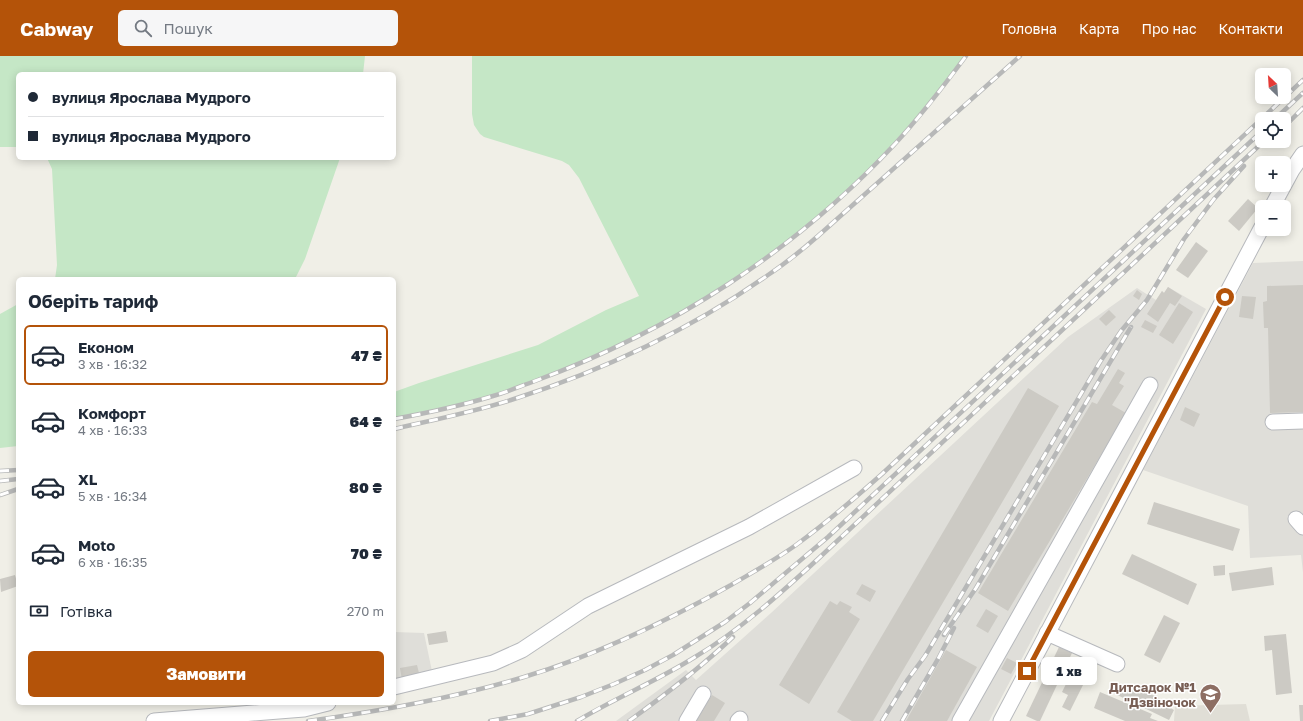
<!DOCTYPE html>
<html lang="uk">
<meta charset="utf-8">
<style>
body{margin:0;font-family:"Golos Text",sans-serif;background:#f6f6f7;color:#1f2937;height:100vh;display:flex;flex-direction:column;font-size:15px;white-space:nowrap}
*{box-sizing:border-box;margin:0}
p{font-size:13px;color:#747a83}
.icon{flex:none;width:22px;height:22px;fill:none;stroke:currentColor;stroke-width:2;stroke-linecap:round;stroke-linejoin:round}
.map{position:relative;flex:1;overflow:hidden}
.details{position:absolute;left:16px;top:221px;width:380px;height:428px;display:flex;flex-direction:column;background:#fff;border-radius:6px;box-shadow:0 2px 10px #0003}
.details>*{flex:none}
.top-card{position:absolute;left:16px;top:16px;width:380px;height:88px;border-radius:6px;box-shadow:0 2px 10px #0003;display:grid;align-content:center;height:88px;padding:0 12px;background:#fff}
.needle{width:26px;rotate:335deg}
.controls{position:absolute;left:1255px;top:12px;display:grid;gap:8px}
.controls a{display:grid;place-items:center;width:36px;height:36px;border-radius:6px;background:#fff;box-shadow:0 2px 10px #0003;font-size:20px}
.end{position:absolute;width:18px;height:18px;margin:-9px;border:5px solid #b45309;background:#fff;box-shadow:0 0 0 2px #fff}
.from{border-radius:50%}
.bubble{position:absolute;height:28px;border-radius:6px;background:#fff;box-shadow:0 2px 10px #0003;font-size:13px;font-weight:800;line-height:28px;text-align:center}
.top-card b{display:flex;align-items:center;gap:14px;height:38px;font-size:15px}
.top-card b+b{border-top:1px solid #e0e1e3}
.top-card i{width:10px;height:10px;background:#1f2937}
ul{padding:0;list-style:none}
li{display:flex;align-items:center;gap:12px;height:60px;margin:0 8px 6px;padding:0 4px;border:2px solid transparent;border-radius:6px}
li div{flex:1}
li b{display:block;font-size:15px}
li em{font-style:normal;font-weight:800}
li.on{border-color:#b45309}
li>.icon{width:36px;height:36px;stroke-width:1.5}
h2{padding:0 12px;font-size:18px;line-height:48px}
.pay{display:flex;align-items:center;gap:10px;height:44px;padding:0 12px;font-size:15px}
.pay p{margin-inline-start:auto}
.button{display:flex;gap:8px;margin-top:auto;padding:8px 12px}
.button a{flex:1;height:46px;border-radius:6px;background:#b45309;color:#fff;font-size:16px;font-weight:800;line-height:46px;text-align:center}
header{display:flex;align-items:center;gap:24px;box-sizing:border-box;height:56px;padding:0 20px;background:#b45309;color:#fff}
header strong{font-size:19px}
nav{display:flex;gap:22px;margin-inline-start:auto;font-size:14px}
.search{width:280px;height:36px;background:#f6f6f7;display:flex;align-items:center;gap:10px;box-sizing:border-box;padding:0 14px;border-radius:6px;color:#747a83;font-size:15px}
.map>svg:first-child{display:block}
.industrial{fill:#dfded9}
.education{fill:#e0ded6}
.green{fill:#c5e7c6}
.building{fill:#cccac4}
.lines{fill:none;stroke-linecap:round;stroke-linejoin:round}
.minor-casing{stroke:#b7b9bd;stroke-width:17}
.minor{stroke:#fff;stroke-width:15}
.rail-casing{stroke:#b7b8b8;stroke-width:4.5}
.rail{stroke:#fff;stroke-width:3;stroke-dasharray:9;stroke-linecap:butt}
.route{stroke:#b45309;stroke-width:5}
.labels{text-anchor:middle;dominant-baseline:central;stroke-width:3;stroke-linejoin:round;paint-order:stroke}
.education-label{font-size:13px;font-weight:bold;fill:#785e54;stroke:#fff;text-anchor:end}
</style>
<header>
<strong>Cabway</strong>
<div class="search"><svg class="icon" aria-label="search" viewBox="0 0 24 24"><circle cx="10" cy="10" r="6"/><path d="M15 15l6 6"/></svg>Пошук</div>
<nav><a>Головна</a><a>Карта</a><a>Про нас</a><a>Контакти</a></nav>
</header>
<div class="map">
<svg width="1303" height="665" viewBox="0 0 1303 665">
<rect width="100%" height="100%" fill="#f0efe7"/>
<g class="industrial">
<path d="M1303,205V516L1301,499L1250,502L1248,450L1143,414L1253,207Z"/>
<path d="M1168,231L1206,253L989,665H616L686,614L696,624L771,557L1068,281L1137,232L1156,244L1162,235L1164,237Z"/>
<path d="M394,576L424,577L433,620L394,628Z"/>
</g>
<path class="education" d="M1246,648L1250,665H1174L1175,650Z"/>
<g class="green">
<path d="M0,0H365L363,18H18V91H0Z"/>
<path d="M472,0H966C943,31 920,61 894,89C795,195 671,275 535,325C521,330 507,336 493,340C460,350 427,357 394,363V336L419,327L538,289L606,254L639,240L579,122L569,109L562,105L484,81L480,78L474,69L472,58Z"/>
<path d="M47,102H340L305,203L295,223H55L57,209L52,113Z"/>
<path d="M18,248V390L0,392V258Z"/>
</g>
<g class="building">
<path d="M1248,143L1258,152L1239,175L1228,165Z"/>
<path d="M1196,186L1208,195L1188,222L1176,214Z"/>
<path d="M1303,229V356L1270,357L1268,272H1264L1263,246L1267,245V230Z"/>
<path d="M1168,231L1182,240L1175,250L1170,247L1158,266L1147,258L1162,235L1164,237Z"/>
<path d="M1137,234L1142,238L1139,244L1133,240Z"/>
<path d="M1242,240L1256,241L1253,263L1239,261Z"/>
<path d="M1179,247L1193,256L1173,288L1159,279Z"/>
<path d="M1109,254L1116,261L1106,270L1099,263Z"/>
<path d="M1145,264L1157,270L1153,277L1141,271Z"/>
<path d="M1118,313L1125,317L1119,327L1124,330L1112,349L1126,357L1008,555L978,537L1092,346L1097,348Z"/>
<path d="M1028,332L1059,350L873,665H852L837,656Z"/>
<path d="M1185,351L1200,358L1194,371L1180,364Z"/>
<path d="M1154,446L1240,473L1233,495L1147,468Z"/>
<path d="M1132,498L1197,528L1188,549L1122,518Z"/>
<path d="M1225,509V519L1214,520L1213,510Z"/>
<path d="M1272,511L1274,529L1232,535L1229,517Z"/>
<path d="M15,519L18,530L1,536L0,523Z"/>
<path d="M862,528L876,535L870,546L856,538Z"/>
<path d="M830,545L837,549L840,545L852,551L849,556L860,563L809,648L779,629Z"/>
<path d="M986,553L998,560L988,577L976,570Z"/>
<path d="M1164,559L1180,567L1160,607L1144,599Z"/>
<path d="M446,575L448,586L429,589L427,578Z"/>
<path d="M1286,578L1292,637L1276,639L1272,594L1265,595L1264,580Z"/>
<path d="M1059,591L1072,597L1040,665H1037L1026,660Z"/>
<path d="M946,594L977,611L947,665H906Z"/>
<path d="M1082,596L1096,603L1070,655L1062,651L1068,639L1062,636Z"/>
<path d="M1007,602L1017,607L1011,618L1001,613Z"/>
<path d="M417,609L420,621L402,624L400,612Z"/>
<path d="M1116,626L1140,638L1142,634L1169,647L1167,650L1174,654L1169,664L1111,636Z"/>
<path d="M1100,636L1152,658L1150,662L1158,665H1125L1094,652Z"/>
<path d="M712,639L725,647L714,665H696Z"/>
<path d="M1299,649H1303V665H1300Z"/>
</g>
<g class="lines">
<defs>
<g id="minor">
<path d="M1272,151L1292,114L1303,98"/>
<path d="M1273,366L1303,365"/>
<path d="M1296,463L1303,471"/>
<path d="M1047,577L1117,608"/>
<path d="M394,631L493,607L522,594L588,550L749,471L854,412"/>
<path d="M154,665L304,653L328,647"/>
<path d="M687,665L703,638"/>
<path d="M738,665L740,663"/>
<path d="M960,665L1150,329"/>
<path d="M1001,665L1262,171"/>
</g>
</defs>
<use href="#minor" class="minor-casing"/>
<use href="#minor" class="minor"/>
<defs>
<g id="rail">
<path d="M1275,63L1303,37"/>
<path d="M1284,71L1303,52"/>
<path d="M394,363C427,357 460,350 493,340C507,336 521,330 535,325C671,275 795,195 894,89C920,61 943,31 966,0"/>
<path d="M394,373C433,364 473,356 511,344C602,315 690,274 768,219C786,207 802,194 818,180L1020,0"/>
<path d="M0,415L18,414"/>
<path d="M0,425L18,423"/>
<path d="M0,439L18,433"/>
<path d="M944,579L976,532L1131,271"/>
<path d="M308,665C381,655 454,642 524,621C597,599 665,566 731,529C753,516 775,504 796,489C826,467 854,443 882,418L1303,24"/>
<path d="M490,665L528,658L581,641L614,628L645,614L673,599L725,566L750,547L828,481L1262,75"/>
<path d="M577,665C615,642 657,625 695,601C740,574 780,538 819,502L1264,85"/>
<path d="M629,665C665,639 700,612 733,581"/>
<path d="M882,665L908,623L925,600L1100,306L1121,275L1147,244L1184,183L1214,143L1244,110"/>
<path d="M902,665L938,603L954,572"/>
</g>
</defs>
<use href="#rail" class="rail-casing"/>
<use href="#rail" class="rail"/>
</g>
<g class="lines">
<path class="route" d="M1027,615L1225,241"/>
</g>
<defs>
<symbol id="school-pin" viewBox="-11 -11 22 30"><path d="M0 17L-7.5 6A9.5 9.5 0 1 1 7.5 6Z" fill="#8d6e63" stroke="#fff"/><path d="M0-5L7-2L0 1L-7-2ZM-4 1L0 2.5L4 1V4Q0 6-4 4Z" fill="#fff"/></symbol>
</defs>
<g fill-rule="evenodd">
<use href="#school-pin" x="1198" y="626" width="25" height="34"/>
</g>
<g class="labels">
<g class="education-label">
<text x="1196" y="631">Дитсадок №1<tspan x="1196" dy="15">"Дзвіночок</tspan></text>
</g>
</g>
</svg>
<div class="controls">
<a><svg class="needle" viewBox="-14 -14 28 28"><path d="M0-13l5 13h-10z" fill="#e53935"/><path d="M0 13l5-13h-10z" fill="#747a83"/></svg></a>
<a><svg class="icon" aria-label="locate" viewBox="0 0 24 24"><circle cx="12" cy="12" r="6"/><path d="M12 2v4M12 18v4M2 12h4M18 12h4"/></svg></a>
<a>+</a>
<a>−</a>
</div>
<i class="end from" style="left:1225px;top:241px"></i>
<i class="end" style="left:1027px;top:615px"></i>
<div class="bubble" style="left:1041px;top:601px;width:56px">1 хв</div>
<div class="top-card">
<b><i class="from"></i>вулиця Ярослава Мудрого</b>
<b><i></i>вулиця Ярослава Мудрого</b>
</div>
<section class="details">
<h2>Оберіть тариф</h2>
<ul>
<li class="on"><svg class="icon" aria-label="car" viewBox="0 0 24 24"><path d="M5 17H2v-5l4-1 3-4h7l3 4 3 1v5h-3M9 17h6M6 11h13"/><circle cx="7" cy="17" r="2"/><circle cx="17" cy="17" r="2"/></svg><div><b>Економ</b><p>3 хв · 16:32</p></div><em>47 ₴</em></li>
<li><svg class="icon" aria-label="car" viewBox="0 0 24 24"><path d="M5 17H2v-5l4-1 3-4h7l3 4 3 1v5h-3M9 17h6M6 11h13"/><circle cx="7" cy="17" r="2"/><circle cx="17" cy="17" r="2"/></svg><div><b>Комфорт</b><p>4 хв · 16:33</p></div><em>64 ₴</em></li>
<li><svg class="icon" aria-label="car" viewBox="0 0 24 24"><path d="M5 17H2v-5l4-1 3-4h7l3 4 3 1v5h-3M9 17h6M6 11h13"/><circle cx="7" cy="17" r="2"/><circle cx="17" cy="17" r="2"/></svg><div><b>XL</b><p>5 хв · 16:34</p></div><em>80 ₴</em></li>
<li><svg class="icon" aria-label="car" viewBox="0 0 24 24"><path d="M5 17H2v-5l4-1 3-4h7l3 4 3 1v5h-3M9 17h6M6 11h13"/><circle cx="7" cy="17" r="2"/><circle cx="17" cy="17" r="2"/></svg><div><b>Moto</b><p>6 хв · 16:35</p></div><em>70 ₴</em></li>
</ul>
<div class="pay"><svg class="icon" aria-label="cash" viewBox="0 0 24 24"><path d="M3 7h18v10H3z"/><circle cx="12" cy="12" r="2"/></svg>Готівка<p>270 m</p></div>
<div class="button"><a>Замовити</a></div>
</section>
</div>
